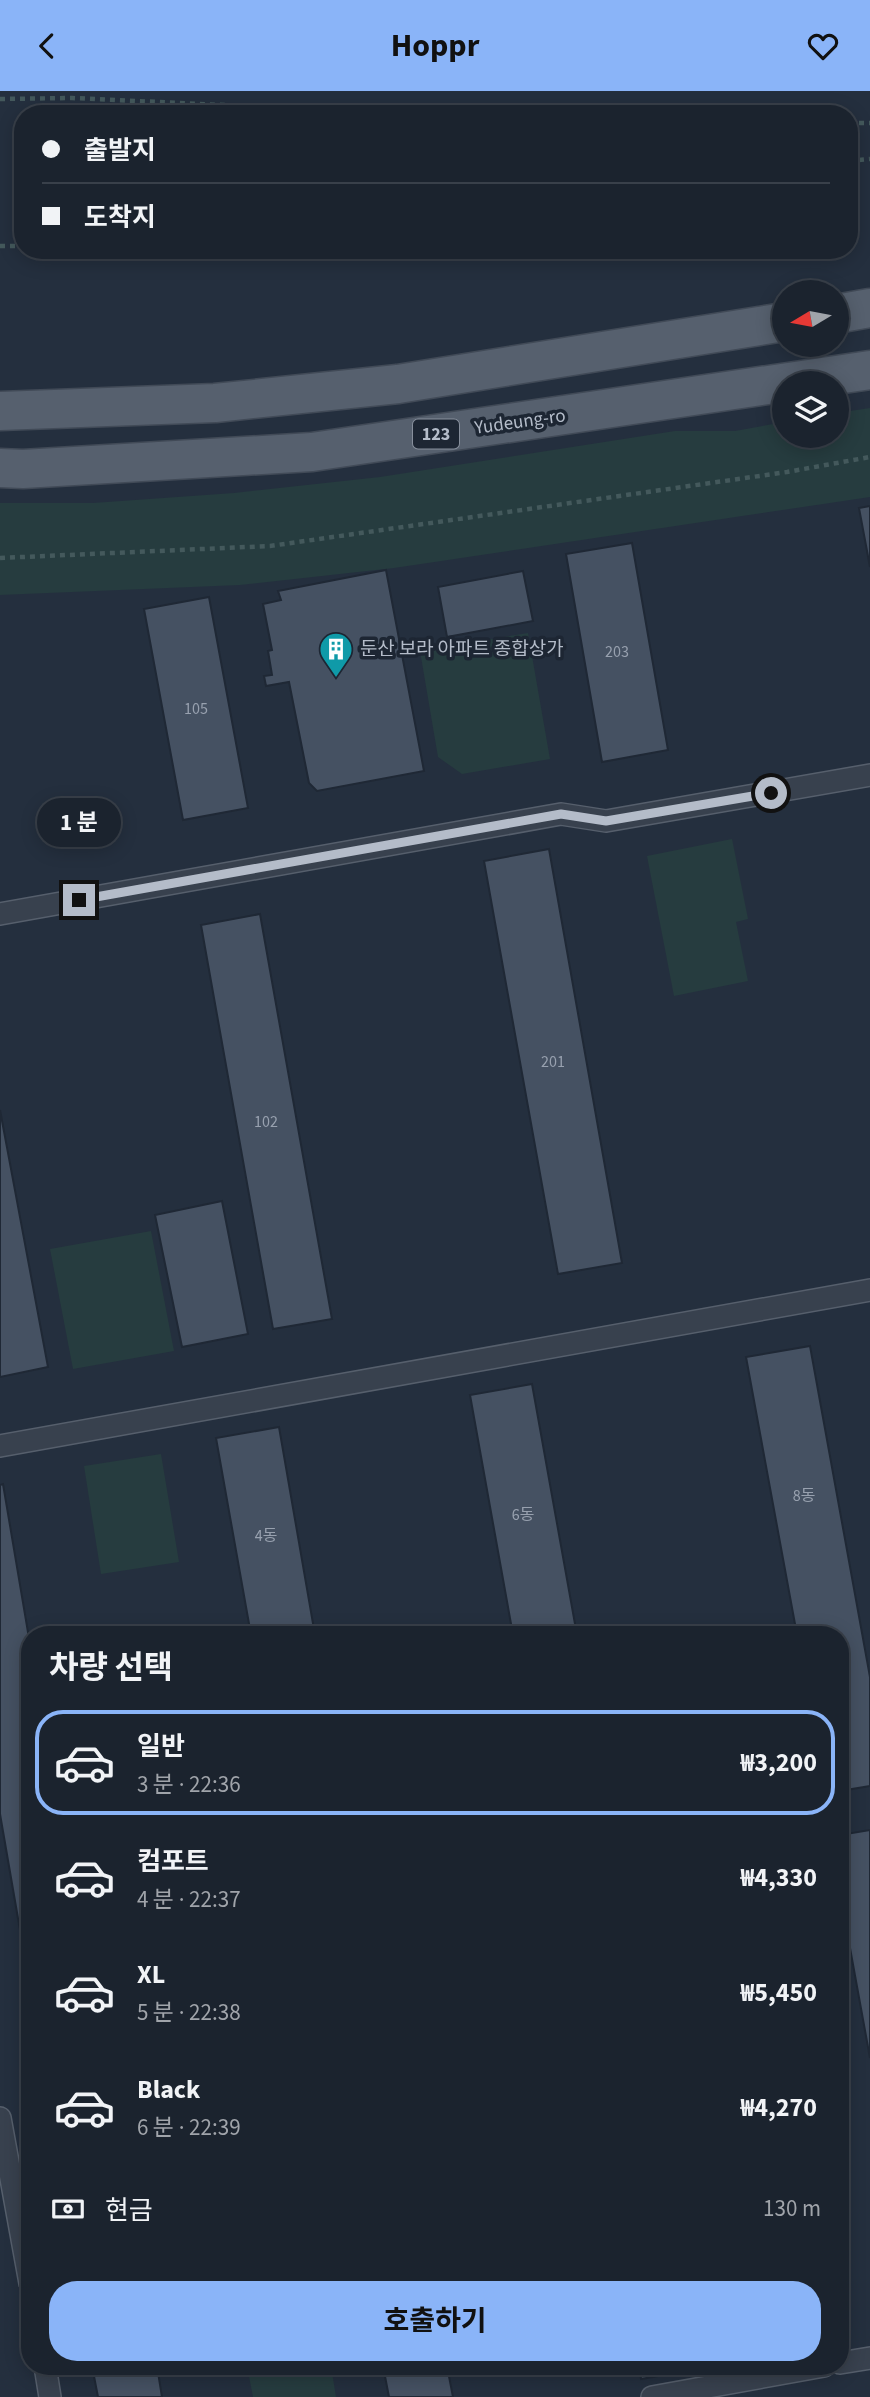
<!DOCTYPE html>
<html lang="ko">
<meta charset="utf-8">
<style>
body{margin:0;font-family:"Source Sans 3","Noto Sans KR",sans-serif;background:#242b36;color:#f1f3f6;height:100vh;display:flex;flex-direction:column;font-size:26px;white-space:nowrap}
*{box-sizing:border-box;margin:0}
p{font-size:23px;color:#a0a4aa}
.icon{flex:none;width:38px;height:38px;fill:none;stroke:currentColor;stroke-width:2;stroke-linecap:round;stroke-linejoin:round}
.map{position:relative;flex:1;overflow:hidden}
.drawer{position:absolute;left:21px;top:1535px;width:828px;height:749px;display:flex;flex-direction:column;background:#1b232e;border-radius:28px;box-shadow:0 4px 18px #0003,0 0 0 2px #39404a}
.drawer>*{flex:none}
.top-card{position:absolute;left:14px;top:14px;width:844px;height:154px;border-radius:28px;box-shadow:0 4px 18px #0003,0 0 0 2px #39404a;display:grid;align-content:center;height:154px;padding:0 28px;background:#1b232e}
.needle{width:46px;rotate:260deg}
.tools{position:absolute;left:772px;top:189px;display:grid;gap:14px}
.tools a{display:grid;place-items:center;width:77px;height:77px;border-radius:50%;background:#1b232e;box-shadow:0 4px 18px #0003,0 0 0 2px #39404a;font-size:35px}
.end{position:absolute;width:32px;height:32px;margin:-16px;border:9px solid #b4bcc9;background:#111;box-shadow:0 0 0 4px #111}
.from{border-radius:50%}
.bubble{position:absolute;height:49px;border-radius:24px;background:#1b232e;box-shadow:0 4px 18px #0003,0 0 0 2px #39404a;font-size:23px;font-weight:700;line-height:49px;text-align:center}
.top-card b{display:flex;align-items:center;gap:24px;height:66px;font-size:26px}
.top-card b+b{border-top:2px solid #39404a}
.top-card i{width:18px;height:18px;background:#f1f3f6}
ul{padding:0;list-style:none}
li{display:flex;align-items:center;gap:21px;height:105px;margin:0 14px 10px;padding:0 14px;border:4px solid transparent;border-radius:28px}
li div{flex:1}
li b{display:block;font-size:26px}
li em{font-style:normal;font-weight:700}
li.current{border-color:#8ab4f8}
li>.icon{width:63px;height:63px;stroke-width:1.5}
h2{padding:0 28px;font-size:32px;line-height:84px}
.pay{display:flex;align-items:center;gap:18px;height:77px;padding:0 28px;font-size:26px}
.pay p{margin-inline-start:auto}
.cta{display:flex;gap:14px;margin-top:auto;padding:14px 28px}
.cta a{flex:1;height:80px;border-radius:28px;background:#8ab4f8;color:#111;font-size:28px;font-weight:700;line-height:80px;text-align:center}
header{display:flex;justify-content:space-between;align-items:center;height:91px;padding:0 28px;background:#8ab4f8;color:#111;font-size:32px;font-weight:700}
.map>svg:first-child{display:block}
.green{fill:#263c3f}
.building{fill:#455162;stroke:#1f2835;stroke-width:2}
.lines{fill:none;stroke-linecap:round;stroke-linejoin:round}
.service-casing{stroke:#565f6c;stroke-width:24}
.primary-casing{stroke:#414a57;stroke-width:41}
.path{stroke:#44595c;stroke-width:4.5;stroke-dasharray:5 5;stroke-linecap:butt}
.service{stroke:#38414e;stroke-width:21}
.primary{stroke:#56606e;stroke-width:38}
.route{stroke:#b4bcc9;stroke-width:9}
.labels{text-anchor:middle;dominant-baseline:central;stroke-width:7;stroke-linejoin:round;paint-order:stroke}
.number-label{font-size:16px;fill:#98a1af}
.shield{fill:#1d2633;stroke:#878f9c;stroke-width:2}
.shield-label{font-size:18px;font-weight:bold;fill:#b4bcc9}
.street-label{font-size:19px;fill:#b4bcc9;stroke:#1d2633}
.poi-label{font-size:19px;fill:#b4bcc9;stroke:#1d2633;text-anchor:start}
</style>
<header><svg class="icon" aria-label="back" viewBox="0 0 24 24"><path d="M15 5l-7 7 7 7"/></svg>Hoppr<svg class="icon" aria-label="heart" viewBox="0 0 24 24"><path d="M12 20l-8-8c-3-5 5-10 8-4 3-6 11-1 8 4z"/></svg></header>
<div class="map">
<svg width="870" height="2306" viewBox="0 0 870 2306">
<rect width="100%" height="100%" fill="#242f3e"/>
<g class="green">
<path d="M870,317V406L394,477L240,494L0,504V412H93L234,402L380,386L675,340H735L784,331V345H836L837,322Z"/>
<path d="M528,542L550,668L462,683L438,666L420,560Z"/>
<path d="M732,748L748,828L736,831L748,890L674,905L647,765Z"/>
<path d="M151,1140L174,1260L73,1278L50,1158Z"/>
<path d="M161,1363L179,1471L101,1483L84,1375Z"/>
<path d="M247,2275H331L336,2306H253Z"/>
</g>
<g class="building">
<path d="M870,415V476L859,417Z"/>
<path d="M632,452L668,659L602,671L566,463Z"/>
<path d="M386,479L424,680L317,700L309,692L289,591L266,595L264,585L272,584L268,560L272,559L263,513L281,509L278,500Z"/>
<path d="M523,480L533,530L447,546L438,496Z"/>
<path d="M209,506L248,717L183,729L144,518Z"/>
<path d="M549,758L622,1172L558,1183L484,770Z"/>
<path d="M260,823L332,1228L273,1238L201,834Z"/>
<path d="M0,1019L48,1276L0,1286Z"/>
<path d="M222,1110L248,1243L182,1256L155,1124Z"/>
<path d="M810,1255L870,1586V1695L840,1700V1544H797L746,1266Z"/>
<path d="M532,1293L577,1544H513L470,1304Z"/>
<path d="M279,1336L315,1544H251L216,1347Z"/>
<path d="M3,1393L30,1553V1897L0,1723V1394Z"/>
<path d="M870,1739V1967L840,1802V1744Z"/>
<path d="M92,2275H157L162,2306H98Z"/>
<path d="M383,2275H447L453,2306H389Z"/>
<path d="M639,2275H702L703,2277L641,2288Z"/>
</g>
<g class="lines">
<defs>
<g id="service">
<path d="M0,823L561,723L606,730L870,684"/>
<path d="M0,1355L870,1199"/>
<path d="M0,2027L30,2192"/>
<path d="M840,2272L870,2267"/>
<path d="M45,2275L50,2306"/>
<path d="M652,2306L824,2275"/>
</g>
<g id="primary">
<path d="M836,223L870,217"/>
<path d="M0,320L215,312L398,293L784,231"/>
<path d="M0,377L23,378L312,361L870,279"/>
</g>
</defs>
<use href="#service" class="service-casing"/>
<use href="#primary" class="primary-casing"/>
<g class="path">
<path d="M0,8L72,7L417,23"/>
<path d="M849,32H870"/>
<path d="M849,70L870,68"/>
<path d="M0,155H23"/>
<path d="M0,467L270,455L787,381L870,366"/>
</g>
<use href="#service" class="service"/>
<use href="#primary" class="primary"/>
</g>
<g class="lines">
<path class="route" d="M79,809L561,723L606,730L771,702"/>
</g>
<defs>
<symbol id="building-pin" viewBox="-11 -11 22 30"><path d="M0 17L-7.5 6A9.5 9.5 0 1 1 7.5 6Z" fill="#0f9aa8" stroke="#1d2633"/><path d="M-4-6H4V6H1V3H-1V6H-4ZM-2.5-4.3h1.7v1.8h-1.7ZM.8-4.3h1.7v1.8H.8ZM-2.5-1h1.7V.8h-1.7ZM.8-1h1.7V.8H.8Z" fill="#fff"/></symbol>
</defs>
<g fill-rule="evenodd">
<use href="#building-pin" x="317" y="539" width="38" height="52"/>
</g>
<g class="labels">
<g class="number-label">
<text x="617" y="561">203</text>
<text x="196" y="618">105</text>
<text x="553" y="971">201</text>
<text x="266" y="1031">102</text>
<text x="804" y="1405">8동</text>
<text x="523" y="1424">6동</text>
<text x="266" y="1445">4동</text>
</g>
<rect class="shield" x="413" y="328.5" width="46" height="29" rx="5"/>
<g class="shield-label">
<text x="436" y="343">123</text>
</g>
<g class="street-label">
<text transform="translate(520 331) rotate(-8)">Yudeung-ro</text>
</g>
<g class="poi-label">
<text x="360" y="558">둔산 보라 아파트 종합상가</text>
</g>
</g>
</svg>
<div class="tools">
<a><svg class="needle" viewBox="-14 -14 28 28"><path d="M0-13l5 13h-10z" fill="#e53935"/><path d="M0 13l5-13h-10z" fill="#a0a4aa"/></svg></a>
<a><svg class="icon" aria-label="layers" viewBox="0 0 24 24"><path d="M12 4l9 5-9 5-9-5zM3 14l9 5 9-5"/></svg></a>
</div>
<i class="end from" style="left:771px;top:702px"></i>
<i class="end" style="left:79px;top:809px"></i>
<div class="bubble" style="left:37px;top:707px;width:84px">1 분</div>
<div class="top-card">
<b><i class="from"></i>출발지</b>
<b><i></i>도착지</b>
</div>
<section class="drawer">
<h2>차량 선택</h2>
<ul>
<li class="current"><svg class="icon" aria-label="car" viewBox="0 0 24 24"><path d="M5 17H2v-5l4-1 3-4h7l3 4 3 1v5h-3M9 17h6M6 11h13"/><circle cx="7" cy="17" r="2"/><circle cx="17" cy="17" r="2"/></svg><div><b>일반</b><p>3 분 · 22:36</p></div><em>₩3,200</em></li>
<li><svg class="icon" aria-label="car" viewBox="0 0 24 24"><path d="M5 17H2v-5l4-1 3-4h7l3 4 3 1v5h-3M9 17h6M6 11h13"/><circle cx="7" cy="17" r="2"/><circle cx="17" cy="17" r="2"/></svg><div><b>컴포트</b><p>4 분 · 22:37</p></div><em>₩4,330</em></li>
<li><svg class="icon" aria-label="car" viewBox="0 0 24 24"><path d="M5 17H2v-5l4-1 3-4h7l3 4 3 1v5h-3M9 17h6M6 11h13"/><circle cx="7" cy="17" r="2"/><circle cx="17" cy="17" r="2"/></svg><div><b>XL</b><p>5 분 · 22:38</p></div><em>₩5,450</em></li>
<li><svg class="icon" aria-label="car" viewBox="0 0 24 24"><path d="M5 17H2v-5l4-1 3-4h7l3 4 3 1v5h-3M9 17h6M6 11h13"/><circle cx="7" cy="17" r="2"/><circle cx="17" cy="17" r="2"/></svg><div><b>Black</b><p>6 분 · 22:39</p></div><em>₩4,270</em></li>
</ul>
<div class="pay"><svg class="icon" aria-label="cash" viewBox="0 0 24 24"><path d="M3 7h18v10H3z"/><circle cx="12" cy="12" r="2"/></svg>현금<p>130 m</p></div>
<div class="cta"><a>호출하기</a></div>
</section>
</div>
